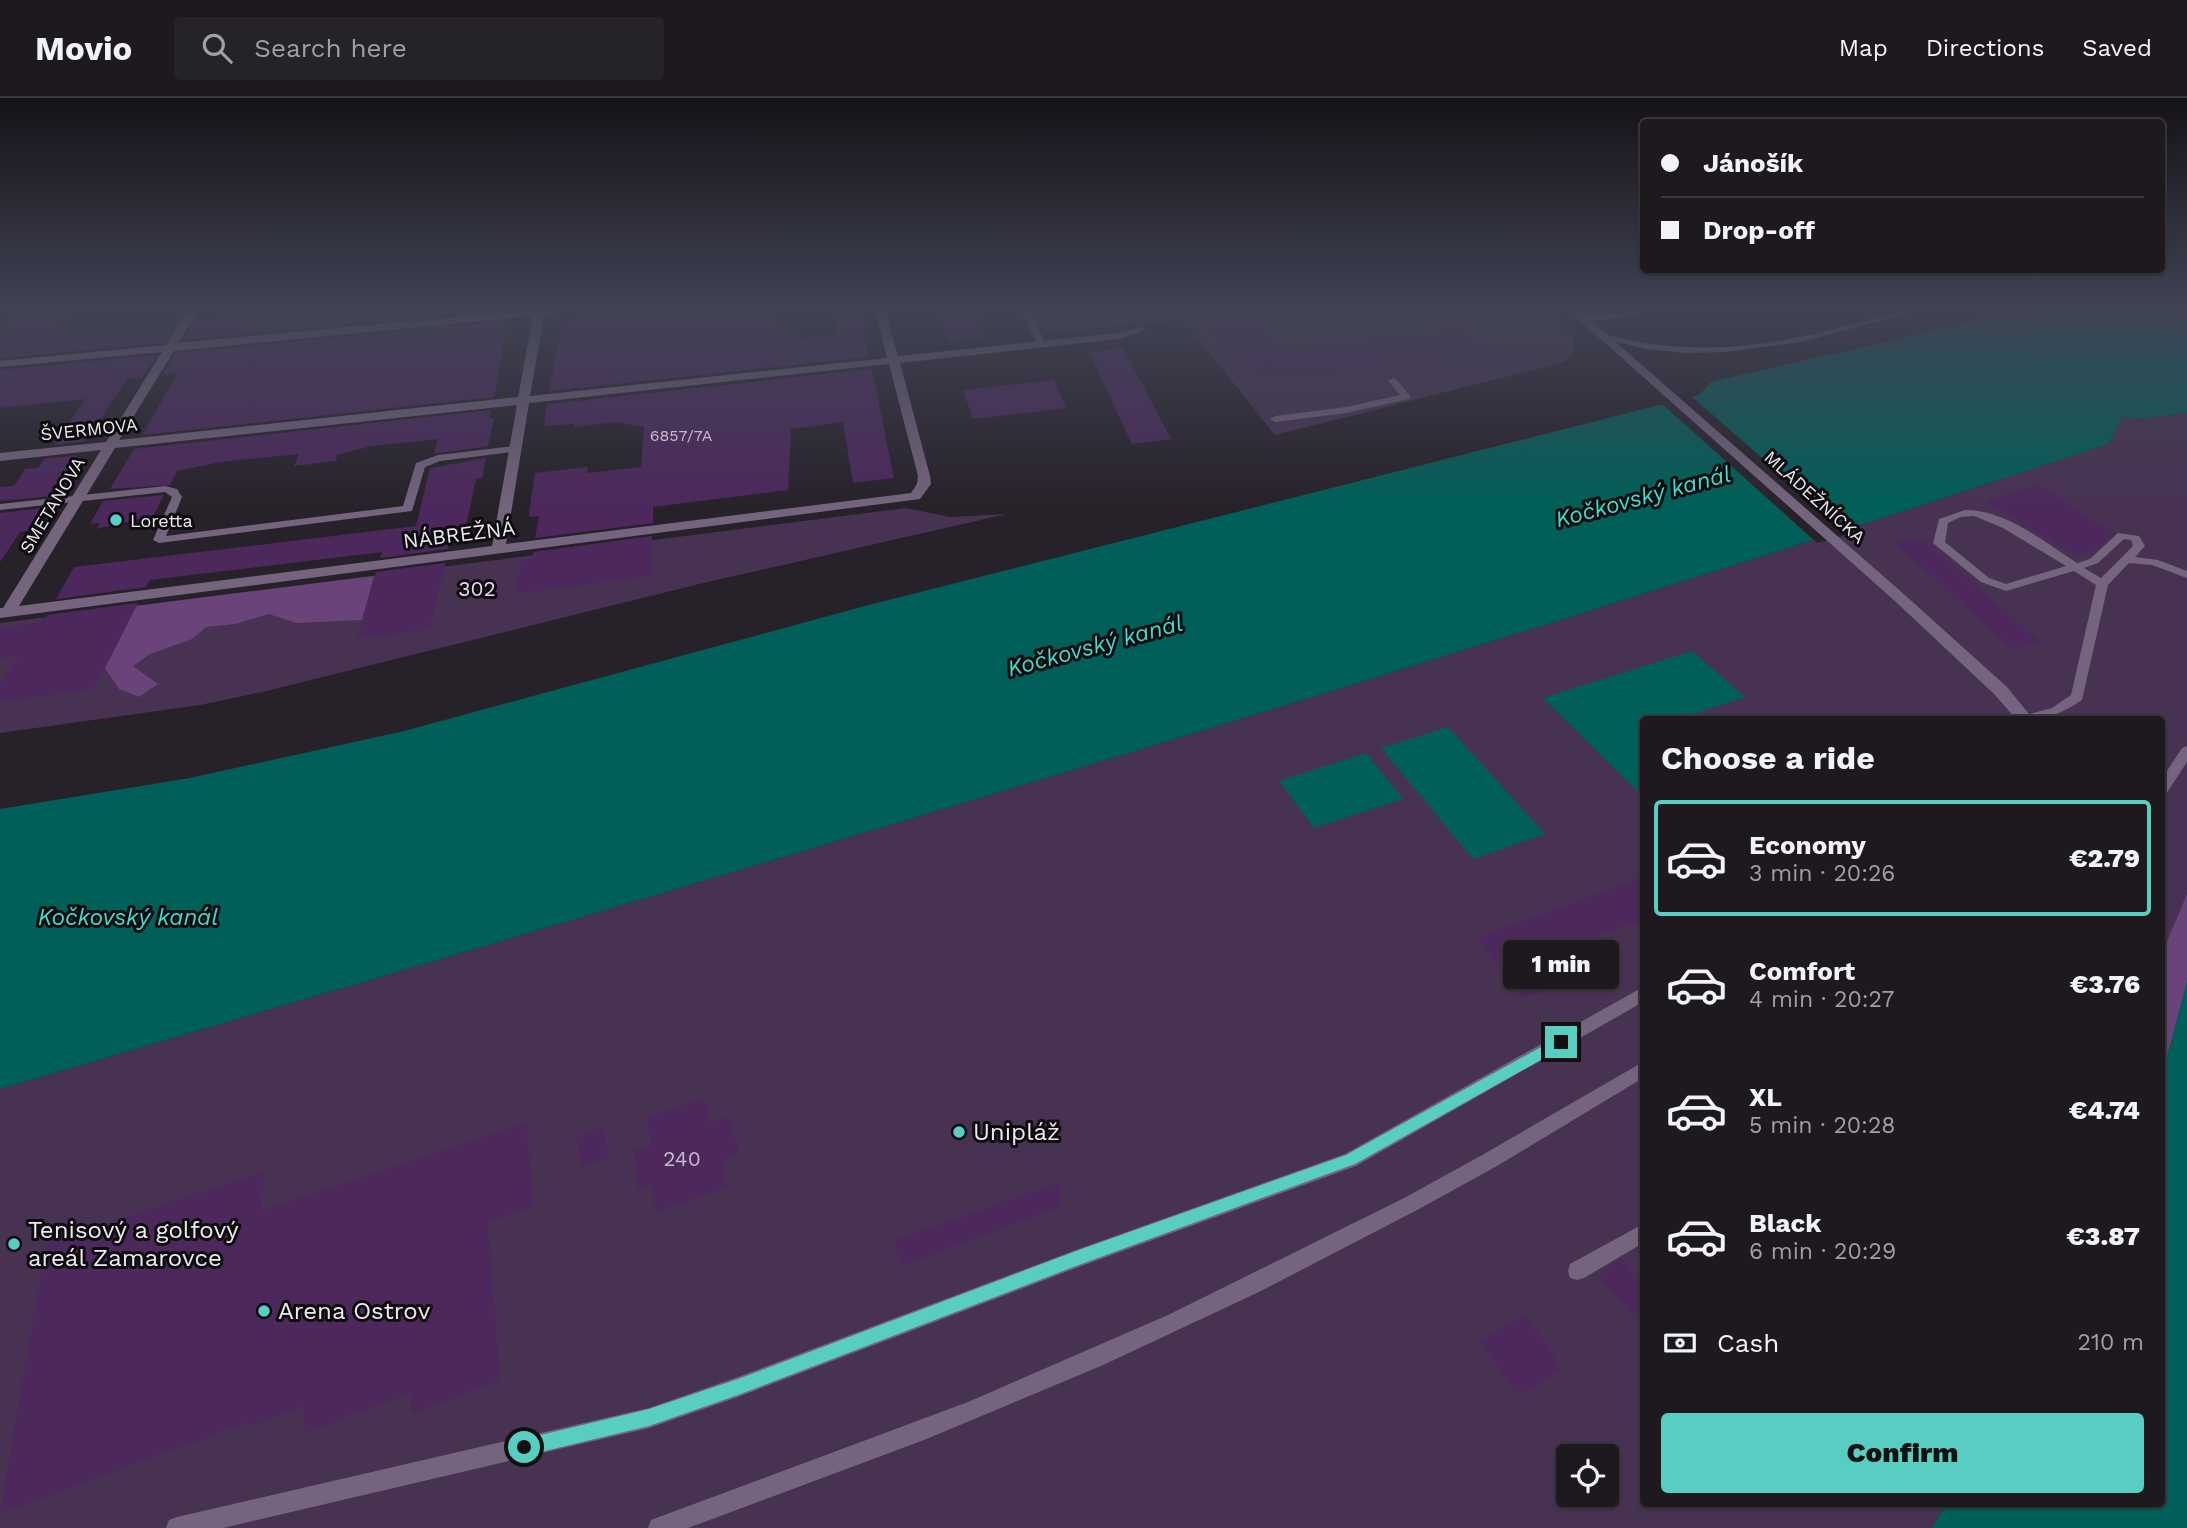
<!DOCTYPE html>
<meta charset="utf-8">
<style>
body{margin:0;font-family:"Work Sans",sans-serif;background:#252228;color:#f1f3f6;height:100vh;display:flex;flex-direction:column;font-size:26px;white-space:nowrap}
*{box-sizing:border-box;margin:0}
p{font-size:23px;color:#a0a0a4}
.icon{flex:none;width:38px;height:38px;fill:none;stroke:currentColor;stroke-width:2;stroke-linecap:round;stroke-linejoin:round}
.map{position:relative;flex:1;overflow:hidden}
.drawer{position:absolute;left:1640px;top:618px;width:525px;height:791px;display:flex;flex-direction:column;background:#1d191f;border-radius:7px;box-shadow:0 2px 5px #0004,0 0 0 2px #3b383d}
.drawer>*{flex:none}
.hud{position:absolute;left:1640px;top:21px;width:525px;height:154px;border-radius:7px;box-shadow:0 2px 5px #0004,0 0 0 2px #3b383d;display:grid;align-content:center;height:154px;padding:0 21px;background:#1d191f}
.buttons{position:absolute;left:1556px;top:1346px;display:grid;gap:14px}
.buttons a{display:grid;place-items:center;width:63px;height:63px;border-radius:7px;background:#1d191f;box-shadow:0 2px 5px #0004,0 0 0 2px #3b383d;font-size:35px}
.end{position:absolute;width:32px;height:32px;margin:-16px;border:9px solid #57cec1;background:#111;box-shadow:0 0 0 4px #111}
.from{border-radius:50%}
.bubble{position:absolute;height:49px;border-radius:7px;background:#1d191f;box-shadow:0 2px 5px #0004,0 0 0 2px #3b383d;font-size:23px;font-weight:800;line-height:49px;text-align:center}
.hud b{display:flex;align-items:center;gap:24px;height:66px;font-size:26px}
.hud b+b{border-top:2px solid #3b383d}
.hud i{width:18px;height:18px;background:#f1f3f6}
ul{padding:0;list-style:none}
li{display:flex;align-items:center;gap:21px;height:116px;margin:0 14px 10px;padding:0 7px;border:4px solid transparent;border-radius:7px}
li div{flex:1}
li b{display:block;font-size:26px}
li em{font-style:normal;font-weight:800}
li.on{border-color:#57cec1}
li>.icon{width:63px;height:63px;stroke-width:1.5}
h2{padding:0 21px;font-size:32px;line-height:84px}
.pay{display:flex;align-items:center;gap:18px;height:77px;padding:0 21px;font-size:26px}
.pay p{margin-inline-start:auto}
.cta{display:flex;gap:14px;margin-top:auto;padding:14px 21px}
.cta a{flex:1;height:80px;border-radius:7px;background:#57cec1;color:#111;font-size:28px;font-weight:800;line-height:80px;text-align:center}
header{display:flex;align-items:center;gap:42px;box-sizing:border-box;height:98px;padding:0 35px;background:#1d191f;border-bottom:2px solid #3b383d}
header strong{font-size:33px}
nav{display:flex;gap:38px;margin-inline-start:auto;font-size:24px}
.search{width:490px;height:63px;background:#252228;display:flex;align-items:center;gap:18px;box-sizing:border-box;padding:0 24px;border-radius:7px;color:#a0a0a4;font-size:26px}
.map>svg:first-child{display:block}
.green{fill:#483252;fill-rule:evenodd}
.forest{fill:#69437a}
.water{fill:#006059}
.pier{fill:#272129}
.building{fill:#4c285c}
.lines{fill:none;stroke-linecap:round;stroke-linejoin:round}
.service{fill:#75647d;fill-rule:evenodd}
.minor{fill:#75647d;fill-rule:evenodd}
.route{fill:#57cec1}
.poi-dot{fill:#57cec1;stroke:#0e0c0f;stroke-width:2.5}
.labels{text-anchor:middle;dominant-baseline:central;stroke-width:6;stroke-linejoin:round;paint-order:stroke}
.far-number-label{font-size:16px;fill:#c5baca}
.far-street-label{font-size:18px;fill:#edeaef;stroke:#0e0c0f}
.far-poi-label{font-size:18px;fill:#edeaef;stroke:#0e0c0f;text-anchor:start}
.street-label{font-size:21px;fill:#edeaef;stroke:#0e0c0f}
.park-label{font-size:21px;fill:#ecd5f7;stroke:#0e0c0f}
.near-number-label{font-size:21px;fill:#c5baca}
.water-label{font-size:23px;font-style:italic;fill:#43dbcd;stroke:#0e0c0f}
.near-poi-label{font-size:24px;fill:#edeaef;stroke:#0e0c0f;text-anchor:start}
</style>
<header>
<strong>Movio</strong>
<div class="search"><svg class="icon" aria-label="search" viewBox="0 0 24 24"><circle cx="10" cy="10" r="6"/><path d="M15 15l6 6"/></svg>Search here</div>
<nav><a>Map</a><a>Directions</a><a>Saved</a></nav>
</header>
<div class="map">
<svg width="2187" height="1430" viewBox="0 0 2187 1430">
<rect width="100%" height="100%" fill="#272129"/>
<g class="green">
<path d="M1022,212H1546L1574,238L1575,251L1565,264L1275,337L1183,222L1031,236Z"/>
<path d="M2187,315V884L2161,982V621H1643V1405H1946L1932,1430H0V991C705,783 1411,576 2109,346L2123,319L2140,321ZM1568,1358H1606V1396H1568Z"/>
<path d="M906,410L950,419L1007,416L699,486L262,594L200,607L0,635V525Z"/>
</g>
<g class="forest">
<path d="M374,478L362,522L296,525L269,516L235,526L206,529L192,541L150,556L133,568L158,586L139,599L119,591L105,570L136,508Z"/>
<path d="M2187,796V884L2161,982V858Z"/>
</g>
<g class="water">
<path d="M2021,212H2187V315L2140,321L2123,319L2109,346C1411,576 705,783 0,991V711L190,680L404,633L865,508L1699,297L1711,284Z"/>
<path d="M1692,553L1745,599L1678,621H1643V699L1543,600Z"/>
<path d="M1448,629L1545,736L1473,761L1381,650Z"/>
<path d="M1366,655L1403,701L1314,730L1279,683Z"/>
<path d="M2187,884V1430H1932L1946,1405H2161V982Z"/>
</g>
<path class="pier" d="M1689,296L1849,436L1817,445L1660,304Z"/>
<g class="building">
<path d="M21,212H71L54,233L176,226L164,245L0,260V237Z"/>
<path d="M229,212H503L183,242L194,224L224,221Z"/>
<path d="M680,212H775L777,230L793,229L795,241L838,237L833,212H858L869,259L549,293L562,228L566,223Z"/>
<path d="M937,212H975L985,240L947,244Z"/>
<path d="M1196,212H1248L1279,255L1464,235L1486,258L1283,280L1240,271L1231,265Z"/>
<path d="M508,223L494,299L142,337L178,275L162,277L176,255Z"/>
<path d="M1123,250L1171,341L1132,346L1089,254Z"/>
<path d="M157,257L143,279L127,281L86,343L54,347L85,301L0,310V272Z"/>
<path d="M872,271L894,380L853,385L843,324L799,330L791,331L788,392L653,409V425L535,440L539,418L530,419L529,414L535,375L588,369L587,375L641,369L644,329L616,324L574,329L575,326L544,328L547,306Z"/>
<path d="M1054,282L1066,310L973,321L963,292Z"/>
<path d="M491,312L489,320H494L488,348L434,356L438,341L371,348L337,357L336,363L294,368L299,356L220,364L177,373L170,387L110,391L134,351Z"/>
<path d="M77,357L53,398L0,403V389L14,388L25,371L38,370L44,361Z"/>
<path d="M486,360L482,380L476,381L465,433L452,435L448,451L380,460L382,454L150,482L146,489L56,501L74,469L416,428L430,370Z"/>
<path d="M2037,387L2068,404L2064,405L2115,435L2095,453L2076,458L1986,403Z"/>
<path d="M164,397L153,418L96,431L100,425L90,426L103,403Z"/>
<path d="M45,410L30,432L20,434L0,464V415Z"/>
<path d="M652,438L651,478L515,496L521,462L532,460L533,454Z"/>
<path d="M1922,441L2042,545L2011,550L1893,444Z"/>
<path d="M445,465L430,531L357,541L376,474Z"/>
<path d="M138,505L94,591L0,604V587L18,558L0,560V530L42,524L47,517Z"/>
<path d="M1643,779V821L1530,864L1551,890L1524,900L1477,840Z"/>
<path d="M705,1000L711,1025L731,1018L739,1057L722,1063L728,1089L656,1114L652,1086L638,1091L633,1052L651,1046L646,1019Z"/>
<path d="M526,1025L534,1108L488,1124L500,1282L411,1316L410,1295L303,1336L304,1309L247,1329L248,1324L0,1416L46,1145L263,1074L262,1112Z"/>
<path d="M604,1029L609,1060L580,1069L577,1038Z"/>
<path d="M1061,1084V1109L901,1168L894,1142Z"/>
<path d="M1621,1161L1643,1185V1228L1597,1177Z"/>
<path d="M1525,1217L1552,1254L1560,1273L1518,1298L1480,1243Z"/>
</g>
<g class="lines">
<g class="service">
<path d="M1023,212H1031L1045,246L1044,248L1037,246Z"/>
<path d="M1908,212H1921L1801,244L1725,254L1686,255L1646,251L1601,240L1605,237C1632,243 1658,248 1685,249C1761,253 1836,231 1908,212Z"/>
<path d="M1635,213L1639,216L1638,218L1583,224L1579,221L1583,218Z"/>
<path d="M1393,280L1396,281L1411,299L1409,301L1346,315L1275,324L1270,321L1275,318L1346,309L1400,297L1388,283Z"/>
<path d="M515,348L520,351L519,353L440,363L425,369L412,413L159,445L153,442L172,399L165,394L0,412V406L165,388L177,391L182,399L166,438L403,408L416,365L438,357Z"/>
<path d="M1965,412C2004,411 2045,444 2077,465L2090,461L2118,435L2139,438L2145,448L2135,459L2158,462L2187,473V480L2152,467L2129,465L2108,487L2082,602C2059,617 2048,621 2021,621L2022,618L2052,610L2071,597L2096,487L2074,473L2006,493L1981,484L1933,445L1939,421ZM1974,418L2003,430L2066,468L2006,486L1989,480L1945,444L1948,425L1961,419ZM2124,441L2131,442L2133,448L2101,480L2084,470L2098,465Z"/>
<path d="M2187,648V664L2166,696L2161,698V682L2182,650Z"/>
<path d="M1643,889V904L1356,1068L1076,1170L738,1299L649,1330L223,1430H166L169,1422L177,1419L649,1310L738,1279L1076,1152L1345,1056Z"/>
<path d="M1643,964V980L1497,1068L1419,1111L1261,1193L1101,1268L924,1342L688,1430H648L651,1422L659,1419L968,1304L1168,1217L1406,1099L1484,1056Z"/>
<path d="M1643,1126V1145L1584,1180L1577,1182L1570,1180L1568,1173L1570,1166Z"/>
</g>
<g class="minor">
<path d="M188,212H198L178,245L527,212H562L561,214L544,217L530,298L887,260L875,212H885L898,258L1118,235L1141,229L1146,232L1119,241L900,265L930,378L931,386L920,401L0,520V510H3L101,352L0,363V355L106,344L162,254L0,269V263L166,247ZM533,218L518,299L119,342L174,253ZM889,266L918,378L917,386L911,395L506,446L529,305ZM517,307L492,448L19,508L115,350Z"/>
<path d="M1568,212H1579L1906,498L2007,589L2033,621H2016L1995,597L1896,504Z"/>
</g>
</g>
<linearGradient id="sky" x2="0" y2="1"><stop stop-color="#151217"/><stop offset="0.51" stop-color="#414354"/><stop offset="1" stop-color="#414354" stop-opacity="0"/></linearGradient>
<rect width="2187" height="412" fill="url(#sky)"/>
<path class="route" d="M1561,938L1566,940V948L1355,1066L1076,1168L738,1297L649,1328L524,1358L518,1355L515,1349L518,1343L524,1341L649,1311L738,1281L1076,1153L1346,1057Z"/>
<g class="poi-dot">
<circle cx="116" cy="422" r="7"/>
<circle cx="959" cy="1034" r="7"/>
<circle cx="14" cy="1146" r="7"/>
<circle cx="264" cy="1213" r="7"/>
</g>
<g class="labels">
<g class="far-number-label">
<text x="681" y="337">6857/7A</text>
</g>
<g class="far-street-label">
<text transform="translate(89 331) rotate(-6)">ŠVERMOVA</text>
<text transform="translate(1815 399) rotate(42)">MLÁDEŽNÍCKA</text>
<text transform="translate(52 407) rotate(-59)">SMETANOVA</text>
</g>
<g class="far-poi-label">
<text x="130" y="422">Loretta</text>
</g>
<g class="street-label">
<text transform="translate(459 436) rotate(-7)">NÁBREŽNÁ</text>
</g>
<g class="park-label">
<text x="477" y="490">302</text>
</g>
<g class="near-number-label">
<text x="682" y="1060">240</text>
</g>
<g class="water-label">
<text transform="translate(1643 399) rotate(-15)">Kočkovský kanál</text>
<text transform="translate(1095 548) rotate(-15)">Kočkovský kanál</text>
<text x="128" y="819">Kočkovský kanál</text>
</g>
<g class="near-poi-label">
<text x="973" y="1034">Unipláž</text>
<text x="28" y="1132">Tenisový a golfový<tspan x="28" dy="28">areál Zamarovce</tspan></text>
<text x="278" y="1213">Arena Ostrov</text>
</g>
</g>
</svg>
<div class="buttons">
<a><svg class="icon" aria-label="locate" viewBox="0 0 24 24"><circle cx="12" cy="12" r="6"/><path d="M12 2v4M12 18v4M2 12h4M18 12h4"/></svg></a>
</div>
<i class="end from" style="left:524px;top:1349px"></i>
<i class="end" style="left:1561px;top:944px"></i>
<div class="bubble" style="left:1503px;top:842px;width:116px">1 min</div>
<div class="hud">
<b><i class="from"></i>Jánošík</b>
<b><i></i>Drop-off</b>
</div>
<section class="drawer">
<h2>Choose a ride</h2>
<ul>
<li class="on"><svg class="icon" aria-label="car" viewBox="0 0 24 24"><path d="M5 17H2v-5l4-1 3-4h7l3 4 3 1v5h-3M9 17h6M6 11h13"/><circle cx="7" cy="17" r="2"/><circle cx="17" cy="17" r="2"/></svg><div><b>Economy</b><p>3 min · 20:26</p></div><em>€2.79</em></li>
<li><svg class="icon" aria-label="car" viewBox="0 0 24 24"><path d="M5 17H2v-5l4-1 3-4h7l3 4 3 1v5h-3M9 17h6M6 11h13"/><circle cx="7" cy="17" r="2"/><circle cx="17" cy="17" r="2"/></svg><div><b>Comfort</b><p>4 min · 20:27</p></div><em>€3.76</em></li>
<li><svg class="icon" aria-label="car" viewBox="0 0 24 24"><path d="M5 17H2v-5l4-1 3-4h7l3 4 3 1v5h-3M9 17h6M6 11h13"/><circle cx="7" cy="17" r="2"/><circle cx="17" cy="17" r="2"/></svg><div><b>XL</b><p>5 min · 20:28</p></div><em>€4.74</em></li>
<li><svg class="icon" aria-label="car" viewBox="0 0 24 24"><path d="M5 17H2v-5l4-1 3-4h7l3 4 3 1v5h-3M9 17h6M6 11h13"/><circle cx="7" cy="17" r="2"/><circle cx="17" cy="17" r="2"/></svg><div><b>Black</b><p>6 min · 20:29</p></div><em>€3.87</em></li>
</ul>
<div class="pay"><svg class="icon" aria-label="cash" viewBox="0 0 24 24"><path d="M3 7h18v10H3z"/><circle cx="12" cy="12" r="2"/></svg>Cash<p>210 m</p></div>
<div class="cta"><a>Confirm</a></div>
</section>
</div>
